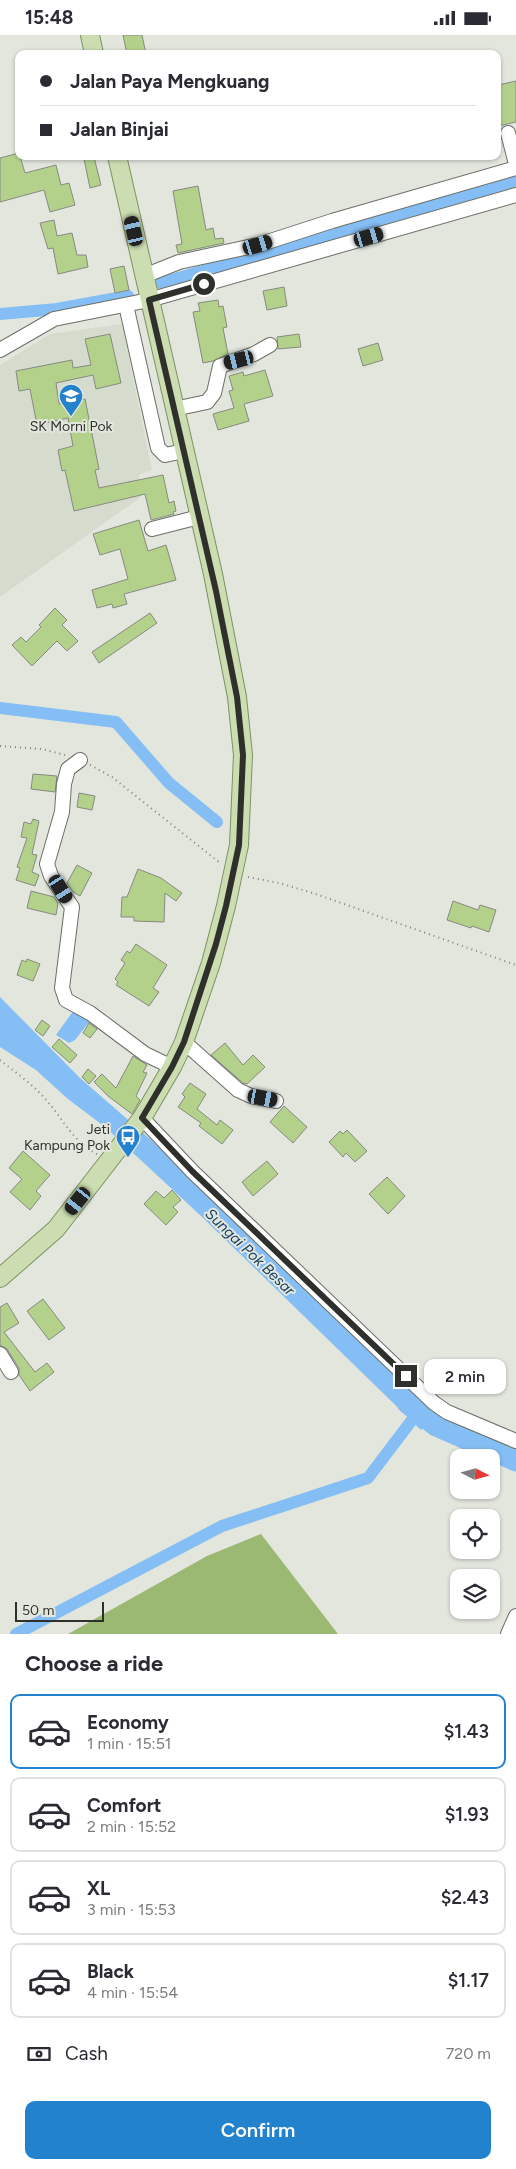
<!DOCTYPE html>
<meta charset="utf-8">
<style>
body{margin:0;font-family:Figtree,sans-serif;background:#f7f7f7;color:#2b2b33;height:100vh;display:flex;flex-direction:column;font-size:19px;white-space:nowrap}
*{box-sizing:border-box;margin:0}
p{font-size:16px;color:#7c7c81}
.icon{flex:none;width:28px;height:28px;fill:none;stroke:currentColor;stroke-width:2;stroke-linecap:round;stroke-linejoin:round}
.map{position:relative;height:1599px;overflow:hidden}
.details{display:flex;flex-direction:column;background:#fff;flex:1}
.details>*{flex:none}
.top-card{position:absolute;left:15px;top:15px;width:486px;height:110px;border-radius:10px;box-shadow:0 1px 4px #0004;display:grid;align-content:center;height:110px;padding:0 25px;background:#fff}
.needle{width:32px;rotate:96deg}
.controls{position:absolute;left:450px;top:1414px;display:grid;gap:10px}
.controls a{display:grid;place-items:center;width:50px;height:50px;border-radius:10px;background:#fff;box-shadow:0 1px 4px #0004;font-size:25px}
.scale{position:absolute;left:15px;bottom:12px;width:89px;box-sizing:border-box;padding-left:5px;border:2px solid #2e302c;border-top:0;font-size:14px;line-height:18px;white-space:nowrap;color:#2e302c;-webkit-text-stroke:4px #e2e6dd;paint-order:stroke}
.end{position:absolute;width:22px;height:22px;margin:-11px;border:6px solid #2e302c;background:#fff;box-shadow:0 0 0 2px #fff}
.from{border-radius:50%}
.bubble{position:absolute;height:35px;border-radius:10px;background:#fff;box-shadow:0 1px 4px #0004;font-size:16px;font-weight:600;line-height:35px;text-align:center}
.car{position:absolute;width:15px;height:30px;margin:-15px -8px;border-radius:6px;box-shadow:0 0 4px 1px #0007;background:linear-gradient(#222 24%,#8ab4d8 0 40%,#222 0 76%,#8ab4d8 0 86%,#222 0)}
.top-card b{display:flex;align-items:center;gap:18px;height:48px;font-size:19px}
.top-card b+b{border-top:1px solid #e1e1e2}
.top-card i{width:12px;height:12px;background:#2b2b33}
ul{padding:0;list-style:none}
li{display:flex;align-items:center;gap:15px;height:75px;margin:0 10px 8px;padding:0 15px;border:2px solid #e1e1e2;border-radius:10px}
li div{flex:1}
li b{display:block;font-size:19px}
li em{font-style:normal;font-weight:600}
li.active{border-color:#2282ce}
li>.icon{width:45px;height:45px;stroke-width:1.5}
h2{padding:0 25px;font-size:22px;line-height:60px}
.pay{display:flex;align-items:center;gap:12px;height:55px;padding:0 25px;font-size:19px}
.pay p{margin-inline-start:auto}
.button{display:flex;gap:10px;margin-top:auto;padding:10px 25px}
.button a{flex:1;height:58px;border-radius:10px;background:#2282ce;color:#fff;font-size:20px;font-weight:600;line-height:58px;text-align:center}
.status{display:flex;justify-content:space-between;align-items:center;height:35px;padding:0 25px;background:#fff;direction:ltr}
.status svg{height:14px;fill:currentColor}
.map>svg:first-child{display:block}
.built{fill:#d6dccd}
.forest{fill:#9cb974}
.water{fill:#85bef4}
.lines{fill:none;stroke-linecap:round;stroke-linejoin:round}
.canal{stroke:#85bef4;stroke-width:12}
.river{stroke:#85bef4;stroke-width:21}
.building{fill:#b4d18c;stroke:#868a82}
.minor-casing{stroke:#6c6f67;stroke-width:16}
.major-casing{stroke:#7d9261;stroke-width:20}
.path{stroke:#81847d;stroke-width:2;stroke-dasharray:1 4;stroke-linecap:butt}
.minor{stroke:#fff;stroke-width:14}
.major{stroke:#cbddb1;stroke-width:18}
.route{stroke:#2e302c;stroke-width:6}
.labels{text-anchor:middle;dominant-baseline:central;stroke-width:4;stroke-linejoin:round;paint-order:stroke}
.poi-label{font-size:14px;fill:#2e302c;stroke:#e2e6dd}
.water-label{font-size:15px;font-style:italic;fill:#174064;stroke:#e2e6dd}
</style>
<div class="status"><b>15:48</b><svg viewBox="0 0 49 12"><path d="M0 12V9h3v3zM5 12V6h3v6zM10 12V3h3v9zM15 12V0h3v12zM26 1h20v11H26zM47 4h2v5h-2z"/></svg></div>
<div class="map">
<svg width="516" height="1599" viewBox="0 0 516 1599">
<rect width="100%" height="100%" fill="#e2e6dd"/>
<path class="built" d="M122,289L152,435L139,440L141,462L0,562V330L50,299Z"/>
<path class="forest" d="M261,1499L338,1599H68L207,1521Z"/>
<g class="water">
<path d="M0,962L80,1043L150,1104L435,1376L421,1395L200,1180L105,1092L68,1064L36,1035L0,1012Z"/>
<path d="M74,975L89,985V987L75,1005L69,1008L56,1000Z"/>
</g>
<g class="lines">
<g class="canal">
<path d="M161,248L516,146"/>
<path d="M0,279L57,274L128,261"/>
<path d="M0,673L116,687L169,748L217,787"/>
<path d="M16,1599L222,1491L368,1443L418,1377"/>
</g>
<path class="river" d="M407,1368L436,1391L516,1426"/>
</g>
<g class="building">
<path d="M123,0H142L146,19H127Z"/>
<path d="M516,46V87L498,91V50Z"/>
<path d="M19,118L25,138L56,130L61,150L69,148L75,170L50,177L44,155L0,167V123Z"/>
<path d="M94,122L101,150L90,153L84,124Z"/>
<path d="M198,151L206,195L213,193L215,204L223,203L224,208L178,218L176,210L182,209L173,156Z"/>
<path d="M54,185L57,201L72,198L77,220H86L88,232L58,239L53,213L48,214L40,188Z"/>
<path d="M124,231L129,255L115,258L110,234Z"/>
<path d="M284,252L287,271L267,275L263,256Z"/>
<path d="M218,265L219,272L223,271L227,292L223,293L228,319L213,326L203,328L193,277L200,276L198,268Z"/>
<path d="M110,299L121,348L96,354L93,340L56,348L59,369L85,364L99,434L95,435L99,453L163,440L169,468L174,466L176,476L173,477L174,479L151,485L145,459L74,476L65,435L62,436L58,415L73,411L68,383L37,390L30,354L19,356L16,336L72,325L73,333L91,330L85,304Z"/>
<path d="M299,299L301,312L278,314L277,302Z"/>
<path d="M378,308L383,325L363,331L358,314Z"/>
<path d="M265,335L273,361L244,369L249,386L218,395L213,379L234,373L229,356L233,355L229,341L243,337L244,341Z"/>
<path d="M139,485L148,516L166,510L176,545L124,559L127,569L113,573L112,569L97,573L92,555L128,544L120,514L100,520L93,499Z"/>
<path d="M55,573L67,585L62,590L78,606L67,616L57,606L32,631L12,610L21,602L26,607L41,592L39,590Z"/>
<path d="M150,578L157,588L99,628L92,617Z"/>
<path d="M33,739L57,741L55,757L31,754Z"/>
<path d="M79,758L95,761L92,775L77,772Z"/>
<path d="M33,784L39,786L32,819L37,820L32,837L39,840L35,851L16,845L20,833L17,832L27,803L21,802L24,787L31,789Z"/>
<path d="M77,830L92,838L80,861L73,857L67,848Z"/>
<path d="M138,834L161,843L182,858L176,866L165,858L164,887L134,886V882H121L122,862H127Z"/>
<path d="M31,856L54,862L58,868L56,880L27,873Z"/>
<path d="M453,866L478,875L480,870L496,875L489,897L472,891L471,893L447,885Z"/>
<path d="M136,909L167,930L153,953L159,957L149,971L116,950L118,947L115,944L125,928L121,925L127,916L130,918Z"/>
<path d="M27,924L40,929L33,946L17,940L22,925L26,927Z"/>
<path d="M42,985L50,991L43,1001L35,995Z"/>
<path d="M89,988L97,994L90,1003L83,998Z"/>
<path d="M59,1004L77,1020L70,1028L52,1012Z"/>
<path d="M225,1008L243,1030L253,1020L265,1032L247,1049L243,1048L211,1020Z"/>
<path d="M133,1021L147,1030L143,1037L147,1038L136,1061L140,1065L132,1079L108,1061L94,1047L102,1039L116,1053Z"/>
<path d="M88,1034L96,1041L89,1049L82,1042Z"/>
<path d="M190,1048L206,1059L197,1074L217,1090L220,1085L233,1095L222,1109L199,1091L201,1088L178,1072L185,1062L182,1059Z"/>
<path d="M284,1071L307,1092L293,1108L270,1087Z"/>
<path d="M347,1095L367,1116L355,1127L346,1118L343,1122L329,1107L340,1096L343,1099Z"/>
<path d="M23,1116L50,1140L36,1156L41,1161L30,1175L10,1157L22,1144L9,1133Z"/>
<path d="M267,1126L278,1139L253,1161L242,1147Z"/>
<path d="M387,1142L405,1161L388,1179L369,1159Z"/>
<path d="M172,1155L181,1165L173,1172L178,1177L166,1190L144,1169L156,1156L164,1163Z"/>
<path d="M43,1264L65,1293L49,1305L27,1276Z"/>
<path d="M7,1268L19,1288L4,1297L35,1337L47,1328L54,1337L30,1356L19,1340V1333L7,1314L0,1310V1272Z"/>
</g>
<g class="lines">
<defs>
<g id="minor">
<path d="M508,98L516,129"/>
<path d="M144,241L179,227L258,210L332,186L516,133"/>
<path d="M126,270L158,413L165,420L184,416"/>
<path d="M0,315L54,284L149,265L516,160"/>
<path d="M174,374L207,367L214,358L220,331L254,319L270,310"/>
<path d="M152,494L199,482"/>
<path d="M80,725L68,734L64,749L62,777L47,829L51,841L72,872L62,953L66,965L90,978L145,1019L172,1032"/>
<path d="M184,1007L238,1055L251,1061L276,1066"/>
<path d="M142,1083L192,1136L434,1368L447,1377L516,1406"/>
<path d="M0,1319L11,1337"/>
<path d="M508,1599L516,1581"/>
</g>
<g id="major">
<path d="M90,0L94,19"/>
<path d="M0,1243L56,1194L142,1083L172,1032L184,1007L211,928L226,871L239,810L243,720L237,662L213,539L117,121"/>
</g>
</defs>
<use href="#minor" class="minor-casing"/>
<use href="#major" class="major-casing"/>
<g class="path">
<path d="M0,711L42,714L65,720"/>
<path d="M90,730L112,742L220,828"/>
<path d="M248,842L279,848L313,858L516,930"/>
<path d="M0,1025C16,1038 34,1050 47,1066C63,1084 74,1108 97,1119"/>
</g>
<use href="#minor" class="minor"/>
<use href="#major" class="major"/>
</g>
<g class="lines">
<path class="route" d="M204,249L149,265L216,556L237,662L243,720L239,810L226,871L216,909L184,1007L172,1032L142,1083L192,1136L406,1341"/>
</g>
<defs>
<symbol id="school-pin" viewBox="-11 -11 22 30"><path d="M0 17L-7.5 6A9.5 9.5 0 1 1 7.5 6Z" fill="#2282ce" stroke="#e2e6dd"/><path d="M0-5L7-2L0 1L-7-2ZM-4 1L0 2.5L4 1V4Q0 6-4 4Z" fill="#fff"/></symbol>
<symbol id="bus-pin" viewBox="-11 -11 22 30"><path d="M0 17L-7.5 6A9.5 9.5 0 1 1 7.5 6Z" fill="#2282ce" stroke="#e2e6dd"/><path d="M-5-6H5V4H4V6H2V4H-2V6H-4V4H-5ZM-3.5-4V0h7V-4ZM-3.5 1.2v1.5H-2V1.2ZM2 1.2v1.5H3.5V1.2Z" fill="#fff"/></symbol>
</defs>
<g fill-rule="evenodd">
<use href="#school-pin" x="57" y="347" width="28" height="38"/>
<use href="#bus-pin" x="114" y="1088" width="28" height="38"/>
</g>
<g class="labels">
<g class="poi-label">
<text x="71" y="391">SK Morni Pok</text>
<text x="110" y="1094" text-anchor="end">Jeti<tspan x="110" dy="16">Kampung Pok</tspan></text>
</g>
<g class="water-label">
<text transform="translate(250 1217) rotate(44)">Sungai Pok Besar</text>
</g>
</g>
</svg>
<div class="controls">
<a><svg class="needle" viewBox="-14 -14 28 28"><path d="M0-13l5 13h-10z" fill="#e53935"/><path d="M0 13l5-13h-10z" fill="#7c7c81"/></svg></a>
<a><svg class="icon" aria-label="locate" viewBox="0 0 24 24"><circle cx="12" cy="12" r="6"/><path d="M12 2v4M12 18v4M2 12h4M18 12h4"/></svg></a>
<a><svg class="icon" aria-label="layers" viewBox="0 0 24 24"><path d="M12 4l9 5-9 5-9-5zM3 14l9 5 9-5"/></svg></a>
</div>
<div class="scale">50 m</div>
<i class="end from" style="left:204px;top:249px"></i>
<i class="end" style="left:406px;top:1341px"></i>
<div class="bubble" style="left:424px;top:1324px;width:82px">2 min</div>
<i class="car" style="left:134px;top:196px;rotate:347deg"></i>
<i class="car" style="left:369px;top:202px;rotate:74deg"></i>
<i class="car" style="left:258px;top:210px;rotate:73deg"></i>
<i class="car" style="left:239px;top:325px;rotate:256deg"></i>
<i class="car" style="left:61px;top:854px;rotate:148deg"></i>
<i class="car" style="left:263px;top:1063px;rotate:100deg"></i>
<i class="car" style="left:78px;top:1166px;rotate:219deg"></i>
<div class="top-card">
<b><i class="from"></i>Jalan Paya Mengkuang</b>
<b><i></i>Jalan Binjai</b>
</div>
</div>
<section class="details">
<h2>Choose a ride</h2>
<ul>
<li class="active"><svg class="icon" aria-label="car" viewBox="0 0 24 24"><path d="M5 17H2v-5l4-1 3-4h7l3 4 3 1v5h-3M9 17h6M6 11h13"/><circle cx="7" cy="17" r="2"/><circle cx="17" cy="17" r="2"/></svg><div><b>Economy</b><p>1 min · 15:51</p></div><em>$1.43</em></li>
<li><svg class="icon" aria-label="car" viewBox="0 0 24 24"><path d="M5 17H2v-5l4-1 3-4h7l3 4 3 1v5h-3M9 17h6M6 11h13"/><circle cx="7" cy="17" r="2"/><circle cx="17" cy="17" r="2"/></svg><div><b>Comfort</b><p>2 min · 15:52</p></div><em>$1.93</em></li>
<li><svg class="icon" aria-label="car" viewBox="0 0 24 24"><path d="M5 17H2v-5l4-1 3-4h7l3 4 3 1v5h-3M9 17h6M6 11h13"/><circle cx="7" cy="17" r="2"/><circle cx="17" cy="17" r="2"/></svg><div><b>XL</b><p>3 min · 15:53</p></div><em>$2.43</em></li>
<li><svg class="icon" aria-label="car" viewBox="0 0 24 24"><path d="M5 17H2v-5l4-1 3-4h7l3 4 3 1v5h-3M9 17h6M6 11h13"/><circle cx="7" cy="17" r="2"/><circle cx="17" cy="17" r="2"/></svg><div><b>Black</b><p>4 min · 15:54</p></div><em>$1.17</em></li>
</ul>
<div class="pay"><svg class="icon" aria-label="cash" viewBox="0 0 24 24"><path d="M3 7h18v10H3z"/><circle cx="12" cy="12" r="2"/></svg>Cash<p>720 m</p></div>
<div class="button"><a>Confirm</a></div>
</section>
